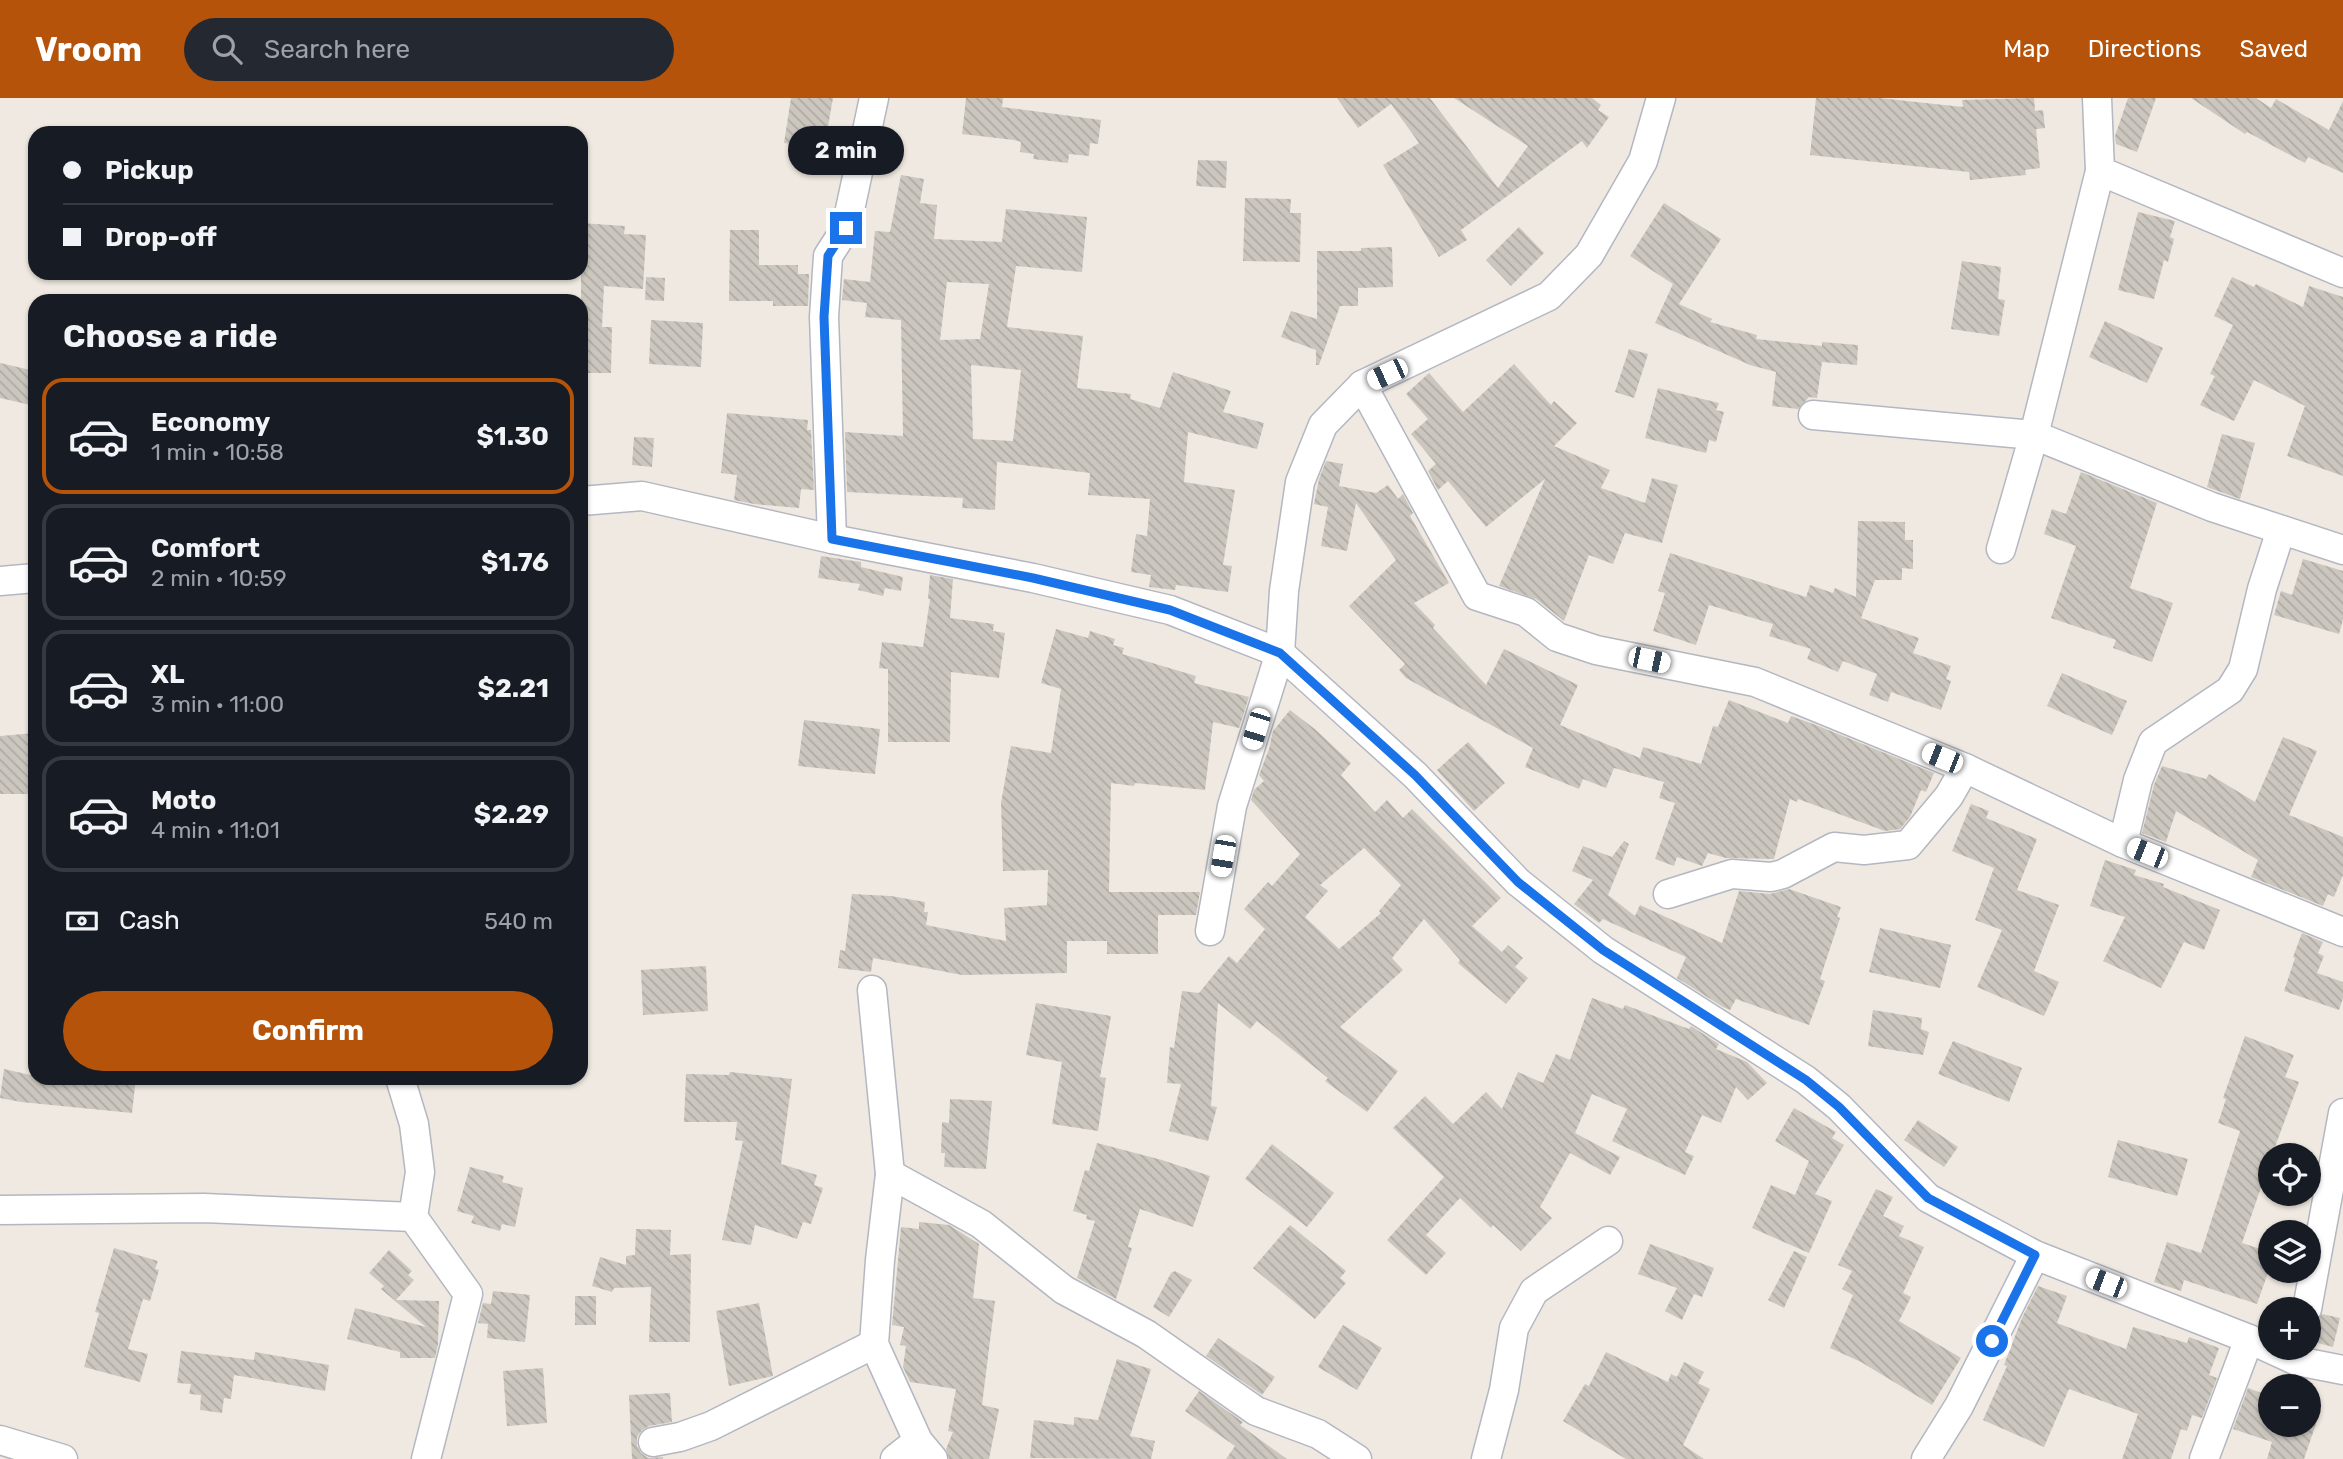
<!DOCTYPE html>
<meta charset="utf-8">
<style>
body{margin:0;font-family:Rubik,sans-serif;background:#242831;color:#f1f3f6;height:100vh;display:flex;flex-direction:column;font-size:26px;white-space:nowrap}
*{box-sizing:border-box;margin:0}
p{font-size:23px;color:#9ea1a6}
.icon{flex:none;width:38px;height:38px;fill:none;stroke:currentColor;stroke-width:2;stroke-linecap:round;stroke-linejoin:round}
.map{position:relative;flex:1;overflow:hidden}
.details{position:absolute;left:28px;top:196px;width:560px;height:791px;display:flex;flex-direction:column;background:#171b24;border-radius:21px;box-shadow:0 2px 5px #0004}
.details>*{flex:none}
.hud{position:absolute;left:28px;top:28px;width:560px;height:154px;border-radius:21px;box-shadow:0 2px 5px #0004;display:grid;align-content:center;height:154px;padding:0 35px;background:#171b24}
.controls{position:absolute;left:2258px;top:1045px;display:grid;gap:14px}
.controls a{display:grid;place-items:center;width:63px;height:63px;border-radius:50%;background:#171b24;box-shadow:0 2px 5px #0004;font-size:35px}
.end{position:absolute;width:32px;height:32px;margin:-16px;border:9px solid #1a73e8;background:#fff;box-shadow:0 0 0 4px #fff}
.from{border-radius:50%}
.bubble{position:absolute;height:49px;border-radius:24px;background:#171b24;box-shadow:0 2px 5px #0004;font-size:23px;font-weight:700;line-height:49px;text-align:center}
.car{position:absolute;width:21px;height:42px;margin:-21px -10px;border-radius:9px;box-shadow:0 0 5px 2px #0007;background:linear-gradient(#fff 24%,#345 0 40%,#fff 0 76%,#345 0 86%,#fff 0)}
.hud b{display:flex;align-items:center;gap:24px;height:66px;font-size:26px}
.hud b+b{border-top:2px solid #363941}
.hud i{width:18px;height:18px;background:#f1f3f6}
ul{padding:0;list-style:none}
li{display:flex;align-items:center;gap:21px;height:116px;margin:0 14px 10px;padding:0 21px;border:4px solid #363941;border-radius:21px}
li div{flex:1}
li b{display:block;font-size:26px}
li em{font-style:normal;font-weight:700}
li.current{border-color:#b45309}
li>.icon{width:63px;height:63px;stroke-width:1.5}
h2{padding:0 35px;font-size:32px;line-height:84px}
.pay{display:flex;align-items:center;gap:18px;height:77px;padding:0 35px;font-size:26px}
.pay p{margin-inline-start:auto}
.primary-button{display:flex;gap:14px;margin-top:auto;padding:14px 35px}
.primary-button a{flex:1;height:80px;border-radius:42px;background:#b45309;color:#fff;font-size:28px;font-weight:700;line-height:80px;text-align:center}
header{display:flex;align-items:center;gap:42px;box-sizing:border-box;height:98px;padding:0 35px;background:#b45309;color:#fff}
header strong{font-size:33px}
nav{display:flex;gap:38px;margin-inline-start:auto;font-size:24px}
.search{width:490px;height:63px;background:#242831;display:flex;align-items:center;gap:18px;box-sizing:border-box;padding:0 24px;border-radius:38px;color:#9ea1a6;font-size:26px}
.map>svg:first-child{display:block}
.building{fill:url(#building-back-hatch);fill-rule:evenodd}
.lines{fill:none;stroke-linecap:round;stroke-linejoin:round}
.minor-casing{stroke:#b4b7c1;stroke-width:31}
.minor{stroke:#fff;stroke-width:28}
.route{stroke:#1a73e8;stroke-width:9}
</style>
<header>
<strong>Vroom</strong>
<div class="search"><svg class="icon" aria-label="search" viewBox="0 0 24 24"><circle cx="10" cy="10" r="6"/><path d="M15 15l6 6"/></svg>Search here</div>
<nav><a>Map</a><a>Directions</a><a>Saved</a></nav>
</header>
<div class="map">
<svg width="2343" height="1361" viewBox="0 0 2343 1361">
<defs>
<pattern id="building-back-hatch" width="6" height="6" patternUnits="userSpaceOnUse" patternTransform="scale(1.75)"><rect width="6" height="6" fill="#cbc7bf"/><path d="M-1 5l2 2M0 0l6 6M5-1l2 2" fill="none" stroke="#afaba4"/></pattern>
</defs>
<rect width="100%" height="100%" fill="#efe9e1"/>
<g class="building">
<path d="M791,0H833L824,51L784,45Z"/>
<path d="M966,0H1003L1002,9L1101,22L1098,46L1090,45L1089,58L1069,56L1068,65L1033,61L1034,56L1020,54L1021,44L1014,42L962,36Z"/>
<path d="M1337,0H1430L1498,90L1528,48L1454,0H1592L1601,7L1598,12L1609,19L1587,50L1582,43L1461,132L1467,142L1439,159L1383,67L1419,45L1391,6L1358,30Z"/>
<path d="M1816,0H1879L1963,9L1962,2L2034,0L2035,13L2043,12L2045,30L2036,31L2040,70L2025,72L2026,77L1970,82L1969,74L1810,57Z"/>
<path d="M2128,0H2156L2137,54L2116,46L2115,38Z"/>
<path d="M2191,0H2256L2271,10L2276,1L2329,32L2343,3V75L2308,59L2305,65L2247,34L2245,36Z"/>
<path d="M1198,62L1227,63L1226,90L1196,88Z"/>
<path d="M901,77L924,81L920,105L937,107L934,141L1002,144L1006,111L1087,119L1082,174L1016,168L1007,229L1083,238L1077,290L1131,296L1130,301L1160,310L1173,274L1231,293L1223,314L1264,325L1257,351L1188,334L1184,384L1235,392L1223,467L1232,468L1228,494L1176,487L1175,492L1149,489L1151,477L1131,474L1136,436L1147,438L1150,401L1088,397L1090,375L997,364L995,412L962,410L963,400L847,394L845,334L903,338L901,222L865,219L867,205L842,202L844,181L870,184L875,133L890,134ZM947,184L989,186L980,241L940,242ZM971,267L1021,272L1013,343L973,341Z"/>
<path d="M1245,100L1291,101L1290,115H1301L1300,164L1243,163Z"/>
<path d="M1664,105L1721,141L1679,206L1712,221L1710,224L1757,237L1756,241L1822,248V244L1858,247L1857,267L1822,264L1817,300L1809,299L1798,311L1772,308L1776,274L1750,267L1655,225L1673,186L1630,158Z"/>
<path d="M2138,114L2175,123L2170,139L2174,141L2168,164L2164,162L2154,201L2118,192Z"/>
<path d="M581,125L625,128L624,136L646,137L643,191L604,188L602,229H612L611,275H581Z"/>
<path d="M1519,129L1544,155L1511,188L1486,162Z"/>
<path d="M730,132H759V167H798V176H809L808,208H773V203H729Z"/>
<path d="M1392,149L1393,189L1358,190V208H1340L1319,267H1316V252L1281,239L1291,213L1317,221V153H1361V150Z"/>
<path d="M1962,163L2001,169L1998,201L2005,202L1999,238L1951,231Z"/>
<path d="M646,179L665,180L664,203L645,202Z"/>
<path d="M2232,179L2254,189L2256,186L2303,209L2309,188L2343,199V378L2287,358L2305,308L2254,282L2234,323L2200,307L2215,278L2210,276L2233,227L2214,218Z"/>
<path d="M651,222L703,225L701,269L649,266Z"/>
<path d="M2105,223L2163,250L2147,285L2089,259Z"/>
<path d="M1629,251L1648,256L1634,300L1615,294Z"/>
<path d="M0,265L35,273V308L0,300Z"/>
<path d="M1514,266L1551,307L1554,303L1577,325L1554,348L1610,372L1601,390L1645,405L1652,380L1678,387L1662,445L1625,435L1613,466L1589,457L1564,523L1536,501L1499,488L1545,381L1486,429L1448,383L1438,392L1428,373L1436,366L1411,336L1428,321L1406,296L1429,275L1463,314Z"/>
<path d="M1658,290L1719,305L1716,312L1724,314L1716,344L1709,342L1706,355L1645,340Z"/>
<path d="M727,315L808,322L807,332H811L814,392L801,391L799,410L754,406L734,402L737,377L721,375Z"/>
<path d="M2222,336L2255,345L2240,401L2207,389Z"/>
<path d="M634,339L654,340L652,369L632,367Z"/>
<path d="M1326,363L1343,366L1339,388L1376,395L1388,387L1398,401L1403,396L1413,415L1410,418L1449,485L1414,505L1435,527L1433,530L1486,587L1504,551L1578,587L1560,627L1640,660L1643,649L1701,666L1713,628L1718,629L1729,602L1788,625L1791,618L1816,627L1934,675L1926,694L1921,692L1910,719L1900,731L1885,733L1798,701L1797,704L1790,701L1774,761L1726,760L1708,755L1702,768L1677,759L1674,768L1655,761L1675,705L1659,700L1664,684L1614,670L1606,690L1583,681L1579,691L1525,669L1533,650L1406,580L1399,572L1405,566L1349,508L1396,462L1356,405L1347,453L1321,448L1328,409L1314,406L1319,381Z"/>
<path d="M2081,374L2157,405L2130,490L2173,505L2152,564L2113,550L2116,542L2051,520L2076,448L2044,436L2052,411L2066,416Z"/>
<path d="M1858,423L1905,424V442H1913V471L1902,470V482H1875L1861,520L1919,540L1913,555L1951,568L1946,581L1951,583L1941,612L1891,594L1888,604L1869,597L1877,576L1843,563L1838,574L1807,561L1811,551L1769,538L1773,526L1709,507L1696,547L1653,533L1665,495L1658,493L1670,455L1806,499L1810,487L1833,495L1835,490L1856,499Z"/>
<path d="M821,458L861,464V469L903,479L901,493L885,490L883,498L858,492L860,486L818,480Z"/>
<path d="M2303,461L2343,473V522L2339,536L2274,517L2281,493L2292,497Z"/>
<path d="M930,477L953,481L950,520L994,526L993,533L1005,535L999,580L951,574L950,644H888V571L879,570L882,544L923,549L930,501H928Z"/>
<path d="M1056,531L1088,540L1090,533L1115,541L1113,547L1124,550L1122,556L1196,578L1194,585L1249,599L1239,630L1213,624L1205,692L1135,685L1134,688L1111,685L1109,794H1200L1196,817H1158V856H1107V843H1067V875L962,877L873,860L871,874L838,870L840,852L845,853L852,796L891,798L925,804L924,814H928L926,827L1006,843L1004,810L1047,807L1048,772L1003,773L1001,705L1011,648L1051,655L1061,591L1041,585Z"/>
<path d="M2062,575L2127,603L2112,637L2047,608Z"/>
<path d="M1290,612L1316,632L1351,665L1341,677L1375,714L1387,702L1403,720L1412,711L1501,800L1472,828L1502,854L1508,847L1523,860L1515,869L1528,880L1506,906L1458,865L1460,862L1424,821L1392,860L1403,872L1340,929L1398,973L1367,1014L1325,983L1328,980L1257,923L1250,931L1218,905L1211,1008L1217,1009L1208,1043L1169,1033L1181,986L1167,985L1170,949L1174,950L1182,893L1199,895L1229,858L1237,865L1265,831L1244,811L1268,784L1272,788L1300,756L1251,702L1254,692L1264,683L1259,677L1269,651L1273,633ZM1364,750L1401,787L1379,813L1381,815L1339,851L1305,819L1328,793L1320,787Z"/>
<path d="M804,622L880,631L875,676L798,668Z"/>
<path d="M35,635V696H0V638Z"/>
<path d="M2283,639L2317,653L2289,717L2343,739V777L2334,799L2328,796L2323,808L2251,779L2258,762L2176,713L2166,744L2142,735L2154,687L2162,668L2206,681L2209,676L2255,704Z"/>
<path d="M1468,644L1505,685L1474,713L1437,672Z"/>
<path d="M1971,706L1989,713L1986,720L2037,741L2017,792L2059,807L2034,873L2059,884L2044,918L1977,889L2002,832L1975,822L1994,770L1952,753Z"/>
<path d="M1624,743L1629,746L1608,797L1635,818L1640,807L1722,845L1739,793L1770,796L1789,791L1841,809L1837,819L1840,820L1820,881L1825,883L1809,927L1736,901L1730,912L1723,909L1677,880L1686,859L1603,821L1599,825L1574,806L1593,782L1572,773L1583,748L1612,759Z"/>
<path d="M2105,762L2136,772L2134,777L2164,786L2163,789L2220,812L2204,852L2184,844L2161,890L2103,863L2125,819L2090,808Z"/>
<path d="M1880,830L1951,847L1940,890L1869,874Z"/>
<path d="M2302,835L2323,844L2318,855L2324,858L2317,875L2343,884V900L2339,912L2284,893L2295,860L2293,859Z"/>
<path d="M706,868L708,913L643,917L641,872Z"/>
<path d="M1592,900L1623,911L1625,907L1689,931L1691,928L1719,946L1716,951L1747,964L1767,985L1748,1002L1736,989L1721,1025L1702,1017L1685,1054L1694,1058L1685,1077L1612,1043L1627,1011L1592,996L1575,1035L1620,1059L1610,1077L1570,1055L1540,1109L1552,1120L1521,1153L1493,1127L1491,1130L1460,1100L1426,1137L1446,1155L1426,1177L1387,1142L1444,1079L1393,1030L1425,998L1453,1026L1486,994L1502,1011L1518,974L1543,985L1556,956L1570,962Z"/>
<path d="M1036,905L1111,918L1100,979L1106,980L1098,1033L1052,1026L1062,964L1026,957Z"/>
<path d="M1873,912L1922,920L1921,931L1929,934L1923,957L1868,948Z"/>
<path d="M2245,938L2294,957L2285,979L2299,984L2272,1057H2270L2269,1066L2242,1145L2270,1154V1169L2257,1206L2184,1182L2181,1193L2154,1184L2167,1144L2201,1155L2240,1033L2218,1025L2226,1001L2223,1000Z"/>
<path d="M1953,943L2022,970L2009,1004L1938,976Z"/>
<path d="M4,971L35,978V980H136L132,1015L21,1004L0,1000Z"/>
<path d="M730,974L792,981L781,1066L817,1077L814,1087L823,1090L811,1126L803,1124L797,1141L755,1127L751,1147L722,1142L743,1043L735,1042L737,1024H684L686,976L729,977Z"/>
<path d="M950,1001L992,1003L986,1071L944,1069L945,1055H941L942,1024L949,1025Z"/>
<path d="M1794,1010L1836,1034L1832,1040L1844,1047L1815,1096L1832,1103L1809,1155L1752,1130L1771,1087L1795,1097L1809,1063L1775,1043Z"/>
<path d="M1918,1022L1958,1049L1944,1069L1904,1042Z"/>
<path d="M2118,1042L2188,1061L2177,1098L2108,1079Z"/>
<path d="M1097,1045L1162,1062L1210,1078L1193,1129L1140,1111L1128,1149L1132,1150L1116,1201L1077,1180L1095,1123L1086,1121L1087,1117L1073,1113L1085,1072L1089,1073Z"/>
<path d="M1272,1046L1334,1095L1307,1129L1245,1081Z"/>
<path d="M470,1069L504,1078L502,1084L523,1090L515,1129L502,1126L500,1133L471,1125L474,1118L457,1113Z"/>
<path d="M1876,1091L1893,1099L1883,1118L1904,1128L1899,1138L1924,1149L1903,1195L1911,1199L1899,1223L1961,1260L1932,1307L1861,1264L1830,1250L1853,1197L1842,1191L1852,1173L1838,1167Z"/>
<path d="M919,1124L949,1127L979,1146L973,1200L995,1203L982,1307L999,1311L989,1361H949L946,1351L953,1334L948,1333L956,1291L910,1284L903,1269L906,1248L900,1247L904,1229L892,1227L901,1129L919,1131Z"/>
<path d="M1290,1127L1346,1173L1340,1180L1346,1185L1315,1221L1253,1170Z"/>
<path d="M636,1131L671,1132L670,1157L691,1156L690,1244H649L651,1189L614,1190L612,1194L592,1188L600,1159L626,1167V1158L635,1157Z"/>
<path d="M1650,1146L1714,1170L1702,1199L1694,1196L1682,1222L1665,1213L1677,1190L1638,1176Z"/>
<path d="M114,1150L158,1163L155,1171L159,1172L150,1203L143,1201L128,1251L148,1256L140,1284L84,1269L99,1215L95,1214Z"/>
<path d="M389,1152L412,1173L408,1177L414,1182L396,1202L439,1203L438,1246L435,1260H400V1254L347,1241L355,1210L426,1229L381,1191L384,1188L369,1175Z"/>
<path d="M1794,1153L1807,1159L1784,1210L1768,1202Z"/>
<path d="M1175,1173L1192,1182L1169,1219L1153,1209L1171,1175Z"/>
<path d="M2038,1188L2067,1198L2057,1225L2126,1251L2133,1229L2187,1245L2189,1239L2219,1250L2209,1277L2217,1280L2202,1320L2192,1317L2187,1333L2181,1331L2171,1361H2122L2138,1316L2069,1291L2044,1349L1983,1322L2007,1268L2004,1267L2022,1220Z"/>
<path d="M493,1193L530,1197L525,1244L487,1240L488,1226L478,1225L483,1205L491,1206Z"/>
<rect x="575" y="1198" width="21" height="29"/>
<path d="M759,1205L773,1278L729,1288L716,1213Z"/>
<path d="M2322,1216L2340,1220L2333,1249L2310,1243L2314,1226Z"/>
<path d="M1343,1227L1382,1250L1357,1292L1318,1269Z"/>
<path d="M1218,1240L1275,1279L1262,1297L1206,1258Z"/>
<path d="M181,1253L254,1262L255,1254L329,1267L325,1293L234,1277L231,1301L224,1300L222,1315L200,1312L201,1297L189,1296L191,1286L177,1285Z"/>
<path d="M1606,1254L1668,1284L1671,1276L1677,1279L1684,1264L1704,1274L1698,1285L1710,1291L1683,1347L1704,1361H1626L1563,1323L1585,1286L1589,1288Z"/>
<path d="M1117,1261L1151,1271L1130,1338L1155,1343L1151,1361L1030,1360L1034,1322L1074,1327V1319L1098,1322Z"/>
<path d="M543,1270L547,1325L507,1328L503,1273Z"/>
<path d="M2248,1290L2270,1298V1326H2316L2304,1361H2267L2272,1344L2233,1331Z"/>
<path d="M1199,1293L1243,1324L1240,1327L1287,1361H1226L1235,1348L1185,1313Z"/>
<path d="M670,1295L672,1324L649,1328L642,1332L637,1339V1348L641,1355L648,1360L663,1359V1361H632L629,1297Z"/>
</g>
<g class="lines">
<defs>
<g id="minor">
<path d="M2100,73L2343,175"/>
<path d="M1362,287L1477,498L1526,514L1557,539L1596,552L1755,584L1965,670L2123,745L2343,834"/>
<path d="M1813,317L2034,337L2212,409L2343,452"/>
<path d="M581,403L642,398L832,441L1033,480L1170,512L1280,555L1415,677L1518,784L1603,852L1806,982L1839,1009L1928,1100L2035,1157L2249,1241L2297,1263L2343,1272"/>
<path d="M832,441L824,219L828,158L846,130L874,0"/>
<path d="M2001,451L2034,337L2100,73L2097,0"/>
<path d="M0,483L35,480"/>
<path d="M2123,745L2138,682L2153,644L2230,592L2243,571L2262,491L2281,432"/>
<path d="M1668,796L1732,776L1771,779L1783,776L1834,749L1864,752L1908,747L1949,698L1965,670"/>
<path d="M1210,833L1232,708L1280,555L1284,493L1300,384L1323,327L1362,287L1549,198L1589,157L1643,63L1661,0"/>
<path d="M872,892L890,1076L880,1162L874,1246L918,1343L933,1361"/>
<path d="M400,980L414,1026L420,1074L413,1119"/>
<path d="M890,1076L981,1126L1064,1192L1146,1236L1256,1313L1318,1336L1357,1361"/>
<path d="M0,1112L204,1110L413,1119L468,1196L426,1361"/>
<path d="M2307,1211L2343,1015"/>
<path d="M0,1342L63,1361"/>
<path d="M653,1344L680,1339L711,1328L874,1246"/>
<path d="M895,1361L918,1343"/>
<path d="M1486,1361L1504,1292L1514,1230L1534,1193L1608,1143"/>
<path d="M1926,1361L1959,1308L2035,1157"/>
<path d="M2204,1361L2249,1241"/>
</g>
</defs>
<use href="#minor" class="minor-casing"/>
<use href="#minor" class="minor"/>
</g>
<g class="lines">
<path class="route" d="M846,130L828,158L824,219L832,441L1033,480L1170,512L1280,555L1415,677L1518,784L1603,852L1806,982L1839,1009L1928,1100L2035,1157L1992,1243"/>
</g>
</svg>
<div class="controls">
<a><svg class="icon" aria-label="locate" viewBox="0 0 24 24"><circle cx="12" cy="12" r="6"/><path d="M12 2v4M12 18v4M2 12h4M18 12h4"/></svg></a>
<a><svg class="icon" aria-label="layers" viewBox="0 0 24 24"><path d="M12 4l9 5-9 5-9-5zM3 14l9 5 9-5"/></svg></a>
<a>+</a>
<a>−</a>
</div>
<i class="end from" style="left:1992px;top:1243px"></i>
<i class="end" style="left:846px;top:130px"></i>
<div class="bubble" style="left:788px;top:28px;width:116px">2 min</div>
<i class="car" style="left:1387px;top:276px;rotate:245deg"></i>
<i class="car" style="left:1649px;top:562px;rotate:102deg"></i>
<i class="car" style="left:1256px;top:631px;rotate:197deg"></i>
<i class="car" style="left:1942px;top:660px;rotate:292deg"></i>
<i class="car" style="left:2147px;top:755px;rotate:292deg"></i>
<i class="car" style="left:1223px;top:758px;rotate:190deg"></i>
<i class="car" style="left:2106px;top:1185px;rotate:291deg"></i>
<div class="hud">
<b><i class="from"></i>Pickup</b>
<b><i></i>Drop-off</b>
</div>
<section class="details">
<h2>Choose a ride</h2>
<ul>
<li class="current"><svg class="icon" aria-label="car" viewBox="0 0 24 24"><path d="M5 17H2v-5l4-1 3-4h7l3 4 3 1v5h-3M9 17h6M6 11h13"/><circle cx="7" cy="17" r="2"/><circle cx="17" cy="17" r="2"/></svg><div><b>Economy</b><p>1 min · 10:58</p></div><em>$1.30</em></li>
<li><svg class="icon" aria-label="car" viewBox="0 0 24 24"><path d="M5 17H2v-5l4-1 3-4h7l3 4 3 1v5h-3M9 17h6M6 11h13"/><circle cx="7" cy="17" r="2"/><circle cx="17" cy="17" r="2"/></svg><div><b>Comfort</b><p>2 min · 10:59</p></div><em>$1.76</em></li>
<li><svg class="icon" aria-label="car" viewBox="0 0 24 24"><path d="M5 17H2v-5l4-1 3-4h7l3 4 3 1v5h-3M9 17h6M6 11h13"/><circle cx="7" cy="17" r="2"/><circle cx="17" cy="17" r="2"/></svg><div><b>XL</b><p>3 min · 11:00</p></div><em>$2.21</em></li>
<li><svg class="icon" aria-label="car" viewBox="0 0 24 24"><path d="M5 17H2v-5l4-1 3-4h7l3 4 3 1v5h-3M9 17h6M6 11h13"/><circle cx="7" cy="17" r="2"/><circle cx="17" cy="17" r="2"/></svg><div><b>Moto</b><p>4 min · 11:01</p></div><em>$2.29</em></li>
</ul>
<div class="pay"><svg class="icon" aria-label="cash" viewBox="0 0 24 24"><path d="M3 7h18v10H3z"/><circle cx="12" cy="12" r="2"/></svg>Cash<p>540 m</p></div>
<div class="primary-button"><a>Confirm</a></div>
</section>
</div>
